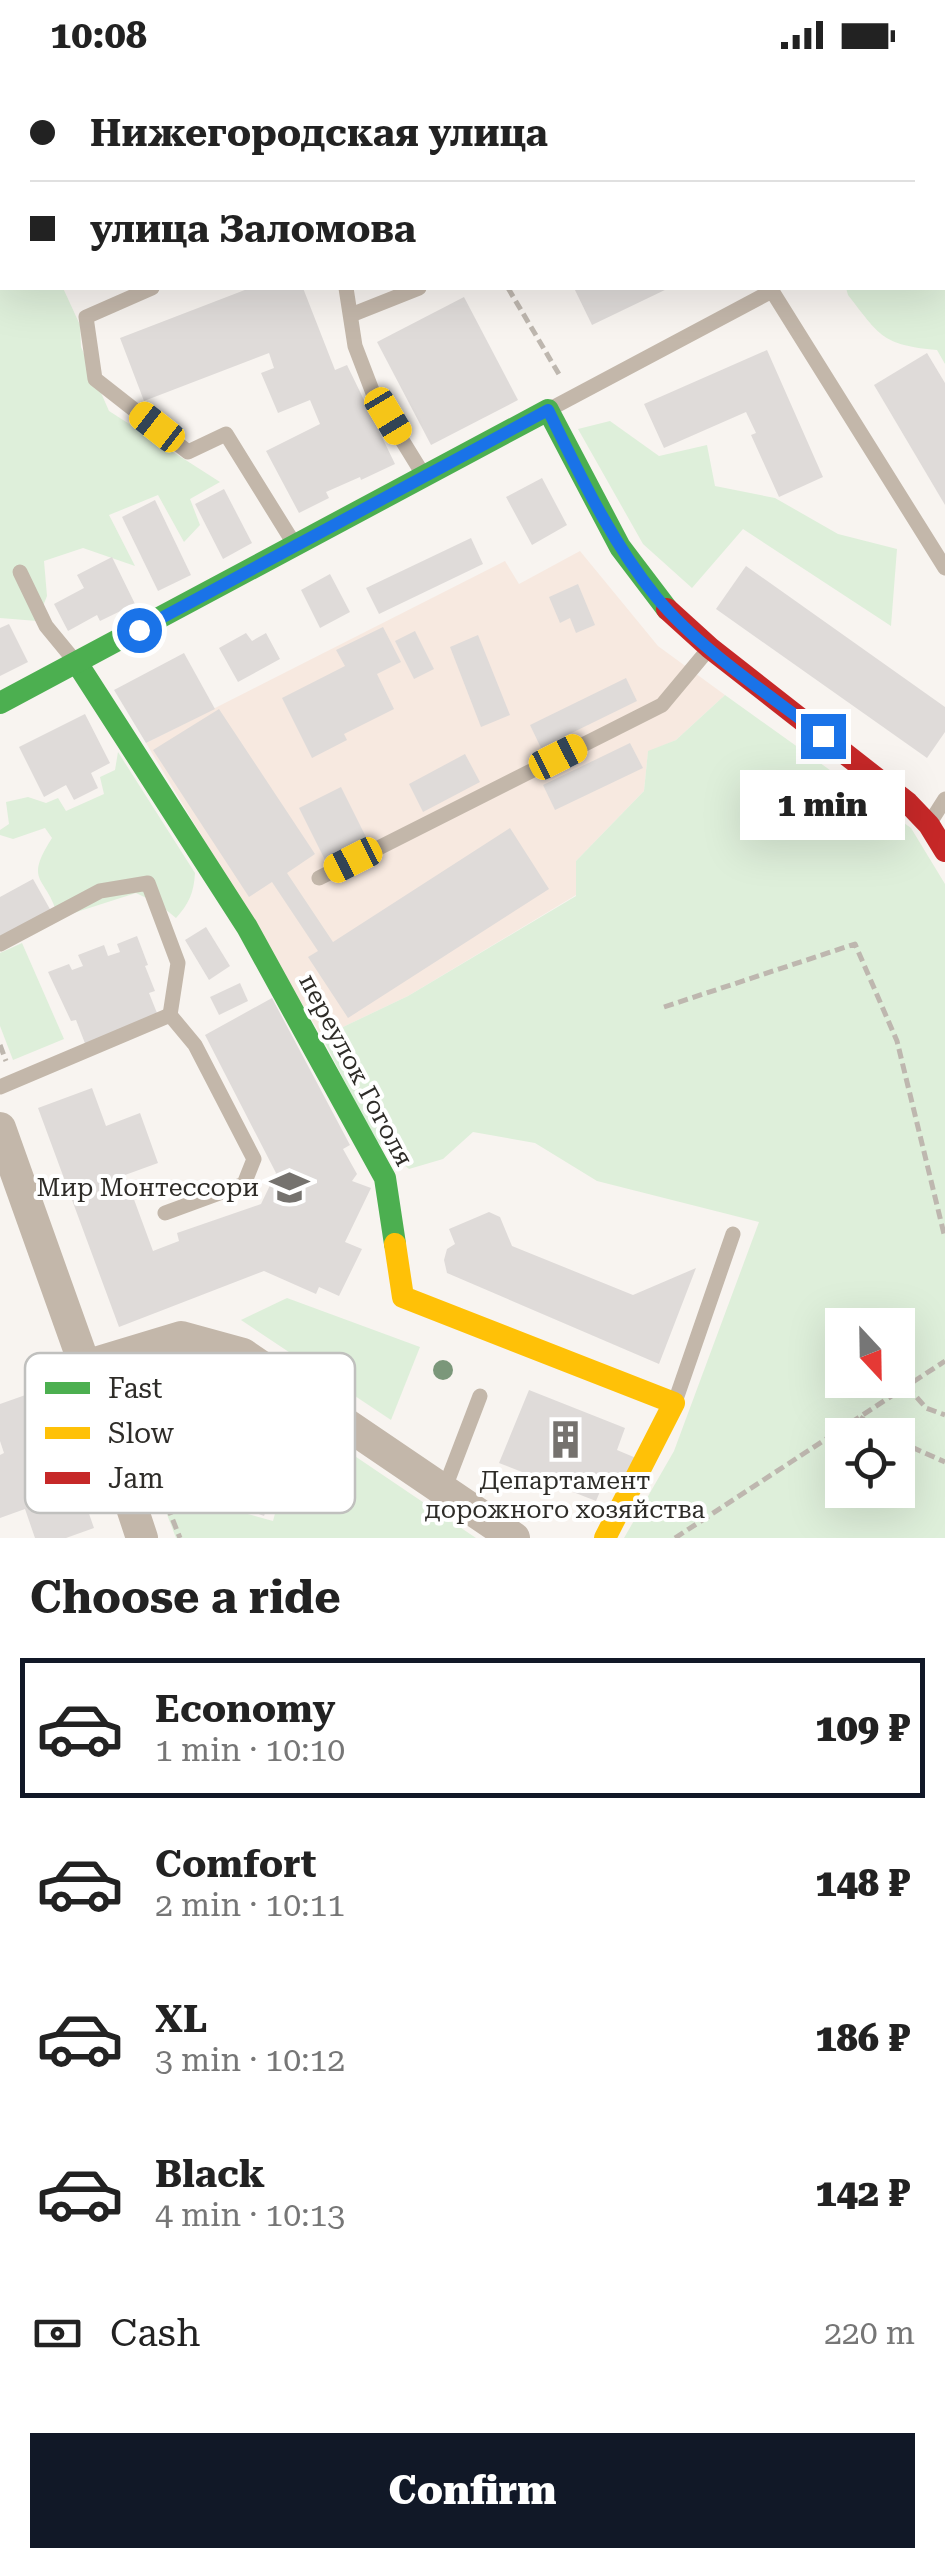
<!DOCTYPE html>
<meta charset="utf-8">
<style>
body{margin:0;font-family:"Roboto Serif",serif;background:#f2f2f2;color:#222;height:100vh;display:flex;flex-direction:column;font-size:38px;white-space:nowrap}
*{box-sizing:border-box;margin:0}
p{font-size:32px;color:#767676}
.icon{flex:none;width:55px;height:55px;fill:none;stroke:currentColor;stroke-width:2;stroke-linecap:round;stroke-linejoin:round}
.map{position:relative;height:1468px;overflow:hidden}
.sheet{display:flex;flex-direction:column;background:#fff;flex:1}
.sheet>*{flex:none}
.hud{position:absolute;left:0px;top:0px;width:945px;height:220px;box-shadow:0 10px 40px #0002;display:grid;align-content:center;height:220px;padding:0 30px;background:#fff}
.needle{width:65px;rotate:158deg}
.buttons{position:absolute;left:825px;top:1238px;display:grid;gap:20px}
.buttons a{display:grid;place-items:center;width:90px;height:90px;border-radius:0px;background:#fff;box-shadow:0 10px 40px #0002;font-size:50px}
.end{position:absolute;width:45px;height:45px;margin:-22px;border:12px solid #1a73e8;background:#fff;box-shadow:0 0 0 5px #fff}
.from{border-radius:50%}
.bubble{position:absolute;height:70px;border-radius:0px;background:#fff;box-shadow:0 10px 40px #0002;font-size:32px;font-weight:800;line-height:70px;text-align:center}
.car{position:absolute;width:30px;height:60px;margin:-30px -15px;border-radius:12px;box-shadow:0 0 8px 2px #0007;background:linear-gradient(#f5c518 24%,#345 0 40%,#f5c518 0 76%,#345 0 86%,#f5c518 0)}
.hud b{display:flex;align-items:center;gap:35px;height:95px;font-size:38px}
.hud b+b{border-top:2px solid #e0e0e0}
.hud i{width:25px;height:25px;background:#222}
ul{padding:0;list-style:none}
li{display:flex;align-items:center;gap:30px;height:140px;margin:0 20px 15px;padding:0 10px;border:5px solid transparent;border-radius:0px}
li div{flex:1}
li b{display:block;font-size:38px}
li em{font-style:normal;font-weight:800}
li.current{border-color:#111827}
li>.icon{width:90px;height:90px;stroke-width:1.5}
h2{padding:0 30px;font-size:45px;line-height:120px}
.pay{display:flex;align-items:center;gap:25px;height:110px;padding:0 30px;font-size:38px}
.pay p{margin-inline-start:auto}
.button{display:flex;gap:20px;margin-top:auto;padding:20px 30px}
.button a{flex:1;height:115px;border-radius:0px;background:#111827;color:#fff;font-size:40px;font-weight:800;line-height:115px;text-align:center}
.status{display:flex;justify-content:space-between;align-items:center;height:70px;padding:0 50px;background:#fff;direction:ltr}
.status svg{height:28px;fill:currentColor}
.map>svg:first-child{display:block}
.built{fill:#f0e8de}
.industrial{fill:#f7e9e0}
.green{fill:#deefda;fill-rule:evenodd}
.building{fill:#dfdbd9}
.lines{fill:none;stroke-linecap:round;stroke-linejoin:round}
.path{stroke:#beb7af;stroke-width:5;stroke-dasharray:10 5;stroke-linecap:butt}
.lane{stroke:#c3b7aa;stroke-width:15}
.street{stroke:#c3b7aa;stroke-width:32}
.fast{stroke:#4caf50;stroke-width:22}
.slow{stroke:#ffc107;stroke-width:22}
.jam{stroke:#c62828;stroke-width:22}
.tree{fill:#7b977a}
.route{stroke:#1a73e8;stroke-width:12}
.labels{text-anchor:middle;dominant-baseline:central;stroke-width:8;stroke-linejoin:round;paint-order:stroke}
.street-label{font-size:25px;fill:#2e2c28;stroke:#fff}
.poi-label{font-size:25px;fill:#2e2c28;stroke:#fff;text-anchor:end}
.key{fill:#fff;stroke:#c0c0be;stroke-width:2.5}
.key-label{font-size:28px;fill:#2e2c28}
</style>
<div class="status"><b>10:08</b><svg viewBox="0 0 49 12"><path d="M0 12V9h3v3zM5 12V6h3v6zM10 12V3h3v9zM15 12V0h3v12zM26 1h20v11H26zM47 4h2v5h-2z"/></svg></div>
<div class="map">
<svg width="945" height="1468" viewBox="0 0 945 1468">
<rect width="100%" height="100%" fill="#f8f4f0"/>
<path class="built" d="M0,0H327L2,2L0,141Z"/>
<path class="industrial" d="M580,481L658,576L725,625L676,670L648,682L644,721L576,791V825L408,926L322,967L146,673L505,491L519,514Z"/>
<g class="green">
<path d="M856,0H945V294L937,280C882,275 880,266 848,225L846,218H942V2H856Z"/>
<path d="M0,110L2,218H63L80,255L81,277L109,341L220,412L190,429L200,455L184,472L158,425L109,445L135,496L83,478L44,491L47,526L37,551L0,548Z"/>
<path d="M610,351L659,386L707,375L715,416L775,428L838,464L897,479L891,556L743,459L692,518L643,474L578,359Z"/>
<path d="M725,625L911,758L945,814V1468H624L674,1381L759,1152L597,1111L535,1073L473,1062L443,1089L409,1099L374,1069L322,967L408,926L576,826V791L644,721L648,681L676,670ZM842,1255H898V1310H842ZM842,1365H898V1420H842Z"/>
<path d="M118,682L195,803C194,822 189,834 176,848L159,834L136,823L58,848C48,805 22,815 52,768L45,758L13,769L0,765V760L9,754L6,732L28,727L46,733L58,728L66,741L104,724L100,707L115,700Z"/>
<path d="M22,873L64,969L13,990L0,956V883Z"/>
<path d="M287,1228L420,1277L391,1350L241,1250Z"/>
<path d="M198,1303L179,1425L273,1451L300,1349L476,1468H176L119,1319Z"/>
</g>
<g class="building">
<path d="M250,218H303L335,300L347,295L395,394L361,410L360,407L326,422L329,428L299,443L266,381L320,354L310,330L278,343L261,303L274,298L269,283L144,331L120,268Z"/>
<path d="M574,218H669L592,255Z"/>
<path d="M464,227L518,330L431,375L377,272Z"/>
<path d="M767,280L823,407L779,427L751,365L756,363L746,342L664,378L644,334Z"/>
<path d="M927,283L945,313V435L874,315Z"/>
<path d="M542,408L567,455L532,475L506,427Z"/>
<path d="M224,419L252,473L223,489L195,434Z"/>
<path d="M155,430L191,505L158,521L122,447Z"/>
<path d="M471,468L483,494L379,544L366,518Z"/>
<path d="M112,487L135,534L100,551L97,545L68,561L54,534L84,518L77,505Z"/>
<path d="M746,496L945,637V662L927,688L716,539Z"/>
<path d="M330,504L350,542L320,558L301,520Z"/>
<path d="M578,514L595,555L576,563L570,548L560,553L549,527Z"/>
<path d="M9,554L28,592L0,606V558Z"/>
<path d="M383,557L401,592L377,604L394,639L344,664L347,670L312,688L282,628L345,596L336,580Z"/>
<path d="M415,561L434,599L414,609L395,571Z"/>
<path d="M246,563L252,571L266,563L280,589L238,612L219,578Z"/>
<path d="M478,565L510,645L481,657L450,577Z"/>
<path d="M184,583L215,639L146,673L114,620Z"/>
<path d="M626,608L637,631L541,678L530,655Z"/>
<path d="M219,639L315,784L287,803L333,872L510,758L549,819L348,948L308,887L318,881L272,812L249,827L153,680Z"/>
<path d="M85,644L110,693L91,703L98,718L74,730L66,715L44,727L19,677Z"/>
<path d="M630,673L643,698L555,740L543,715Z"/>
<path d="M465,684L480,712L423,742L409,714Z"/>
<path d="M341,717L368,771L326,792L299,738Z"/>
<path d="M33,809L51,841L0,870V827Z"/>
<path d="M206,857L230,896L209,910L185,870Z"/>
<path d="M137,866L148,895L145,896L155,921L149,923L159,948L86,976L76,950L71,951L48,902L69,894L72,900L83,896L78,885L104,875L108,886L120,882L117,874Z"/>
<path d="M240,913L248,931L219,945L210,927Z"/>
<path d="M272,928L350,1075L343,1079L357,1104L352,1111L371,1118L345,1172L362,1179L339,1226L319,1217L316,1224L264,1201L119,1257L38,1038L92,1018L106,1056L140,1043L158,1093L125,1105L153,1181L179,1171L177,1163L261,1134L276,1103L205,965Z"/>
<path d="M489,1142L500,1147L512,1176L633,1225L696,1198L659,1294L447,1203L444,1190L447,1179L455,1174L449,1159Z"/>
<path d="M48,1317L64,1361L49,1367L69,1422L80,1418L94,1458L66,1468H35L25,1439L0,1448V1385L4,1383L0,1371V1334Z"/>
<path d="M529,1320L625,1358L617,1380L636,1388L623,1420L604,1412L596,1431L499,1393Z"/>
<path d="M213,1342L292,1373L264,1446L184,1416Z"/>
</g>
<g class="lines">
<g class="path">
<path d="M629,0L630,2"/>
<path d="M907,2L908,0"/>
<path d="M942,159H945"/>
<path d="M508,218L560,306"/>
<path d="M664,937L855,874L897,971L945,1168"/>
<path d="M0,975L6,991"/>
<path d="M907,1316L926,1338L945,1345"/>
<path d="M860,1347L885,1365"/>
<path d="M898,1371L945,1392"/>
<path d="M156,1408L180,1468"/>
<path d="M675,1468L945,1291"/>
</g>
<g class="lane">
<path d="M342,2V0"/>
<path d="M747,2L748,0"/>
<path d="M152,218L86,247L95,309L188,382L226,364L293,472"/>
<path d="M346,218L355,276L373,323L421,401"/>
<path d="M351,245L419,218"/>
<path d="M552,338L772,221L945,498"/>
<path d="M20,502L46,556L74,590"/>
<path d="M931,751L945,729"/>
<path d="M319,808L662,635L707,581"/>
<path d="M0,874L100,821L148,813L178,893L170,945"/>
<path d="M0,1017L170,945L195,975L254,1089L244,1114L165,1143"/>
<path d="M676,1329L733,1164"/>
<path d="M444,1420L480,1326"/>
</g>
<g class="street">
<path d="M0,1058L85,1296L142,1468"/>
<path d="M85,1296L181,1267L243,1284L514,1468"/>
</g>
<g class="fast">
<path d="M77,593L247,857L385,1108L395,1174"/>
<path d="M0,633L548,340L620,477L667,539"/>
</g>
<path class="slow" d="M395,1174L403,1227L674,1333L605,1468"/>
<path class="jam" d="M667,539L710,578L908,733L929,755L945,781"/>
</g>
<circle class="tree" cx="443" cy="1300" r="10"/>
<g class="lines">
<path class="route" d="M139,560L548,340C580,405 611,472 657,528C698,578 771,626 823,666"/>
</g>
<defs>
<symbol id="school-bare" viewBox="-9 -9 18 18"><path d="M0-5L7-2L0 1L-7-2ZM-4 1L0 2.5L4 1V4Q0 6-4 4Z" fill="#75726e" stroke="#fff" stroke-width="2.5" paint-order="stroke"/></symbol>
<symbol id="building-bare" viewBox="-9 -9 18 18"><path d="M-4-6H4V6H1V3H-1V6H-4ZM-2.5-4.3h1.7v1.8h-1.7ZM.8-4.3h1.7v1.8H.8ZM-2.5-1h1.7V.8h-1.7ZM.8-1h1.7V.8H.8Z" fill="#75726e" stroke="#fff" stroke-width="2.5" paint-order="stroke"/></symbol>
</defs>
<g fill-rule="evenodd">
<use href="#school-bare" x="262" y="1090" width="55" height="55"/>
<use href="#building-bare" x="538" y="1342" width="55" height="55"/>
</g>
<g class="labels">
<g class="street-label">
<text transform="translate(356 1000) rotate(62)">переулок Гоголя</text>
</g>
<g class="poi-label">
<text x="259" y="1117">Мир Монтессори</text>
<text x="565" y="1410" text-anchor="middle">Департамент<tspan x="565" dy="29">дорожного хозяйства</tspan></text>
</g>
</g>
<rect x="25" y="1283" width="330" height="160" rx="15" class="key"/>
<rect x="45" y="1312" width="45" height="12" fill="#4caf50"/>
<rect x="45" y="1357" width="45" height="12" fill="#ffc107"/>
<rect x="45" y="1402" width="45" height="12" fill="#c62828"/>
<g class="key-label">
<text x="108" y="1328">Fast</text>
<text x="108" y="1373">Slow</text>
<text x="108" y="1418">Jam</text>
</g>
</svg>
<div class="buttons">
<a><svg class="needle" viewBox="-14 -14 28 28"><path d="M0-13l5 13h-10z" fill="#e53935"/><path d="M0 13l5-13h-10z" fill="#767676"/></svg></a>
<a><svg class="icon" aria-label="locate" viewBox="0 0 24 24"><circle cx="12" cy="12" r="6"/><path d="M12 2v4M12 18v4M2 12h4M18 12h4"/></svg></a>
</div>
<i class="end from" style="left:139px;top:560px"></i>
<i class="end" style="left:823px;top:666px"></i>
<div class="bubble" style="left:740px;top:700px;width:165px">1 min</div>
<i class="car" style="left:388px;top:346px;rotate:149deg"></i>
<i class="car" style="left:157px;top:357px;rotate:308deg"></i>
<i class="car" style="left:558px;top:687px;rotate:63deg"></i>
<i class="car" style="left:353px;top:790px;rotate:243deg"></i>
<div class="hud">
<b><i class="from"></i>Нижегородская улица</b>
<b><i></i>улица Заломова</b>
</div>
</div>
<section class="sheet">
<h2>Choose a ride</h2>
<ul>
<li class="current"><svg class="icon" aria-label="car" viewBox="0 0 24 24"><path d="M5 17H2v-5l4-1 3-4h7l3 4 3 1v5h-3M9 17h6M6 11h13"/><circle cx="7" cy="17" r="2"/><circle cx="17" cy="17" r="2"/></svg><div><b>Economy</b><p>1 min · 10:10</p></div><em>109 ₽</em></li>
<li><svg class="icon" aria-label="car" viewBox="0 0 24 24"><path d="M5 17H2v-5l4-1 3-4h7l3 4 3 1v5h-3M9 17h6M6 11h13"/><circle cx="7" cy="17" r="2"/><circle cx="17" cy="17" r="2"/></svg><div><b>Comfort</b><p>2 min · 10:11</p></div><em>148 ₽</em></li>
<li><svg class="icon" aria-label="car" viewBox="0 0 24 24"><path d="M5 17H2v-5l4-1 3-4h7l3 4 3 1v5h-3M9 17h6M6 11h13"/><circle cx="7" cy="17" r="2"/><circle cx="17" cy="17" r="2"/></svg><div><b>XL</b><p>3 min · 10:12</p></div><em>186 ₽</em></li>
<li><svg class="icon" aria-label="car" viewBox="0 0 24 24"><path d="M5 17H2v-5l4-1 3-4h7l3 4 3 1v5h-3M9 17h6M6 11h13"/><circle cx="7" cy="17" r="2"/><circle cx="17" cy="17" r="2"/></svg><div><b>Black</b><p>4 min · 10:13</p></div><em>142 ₽</em></li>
</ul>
<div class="pay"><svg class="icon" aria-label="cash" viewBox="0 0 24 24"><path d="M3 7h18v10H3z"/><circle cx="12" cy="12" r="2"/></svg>Cash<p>220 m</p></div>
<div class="button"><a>Confirm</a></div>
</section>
